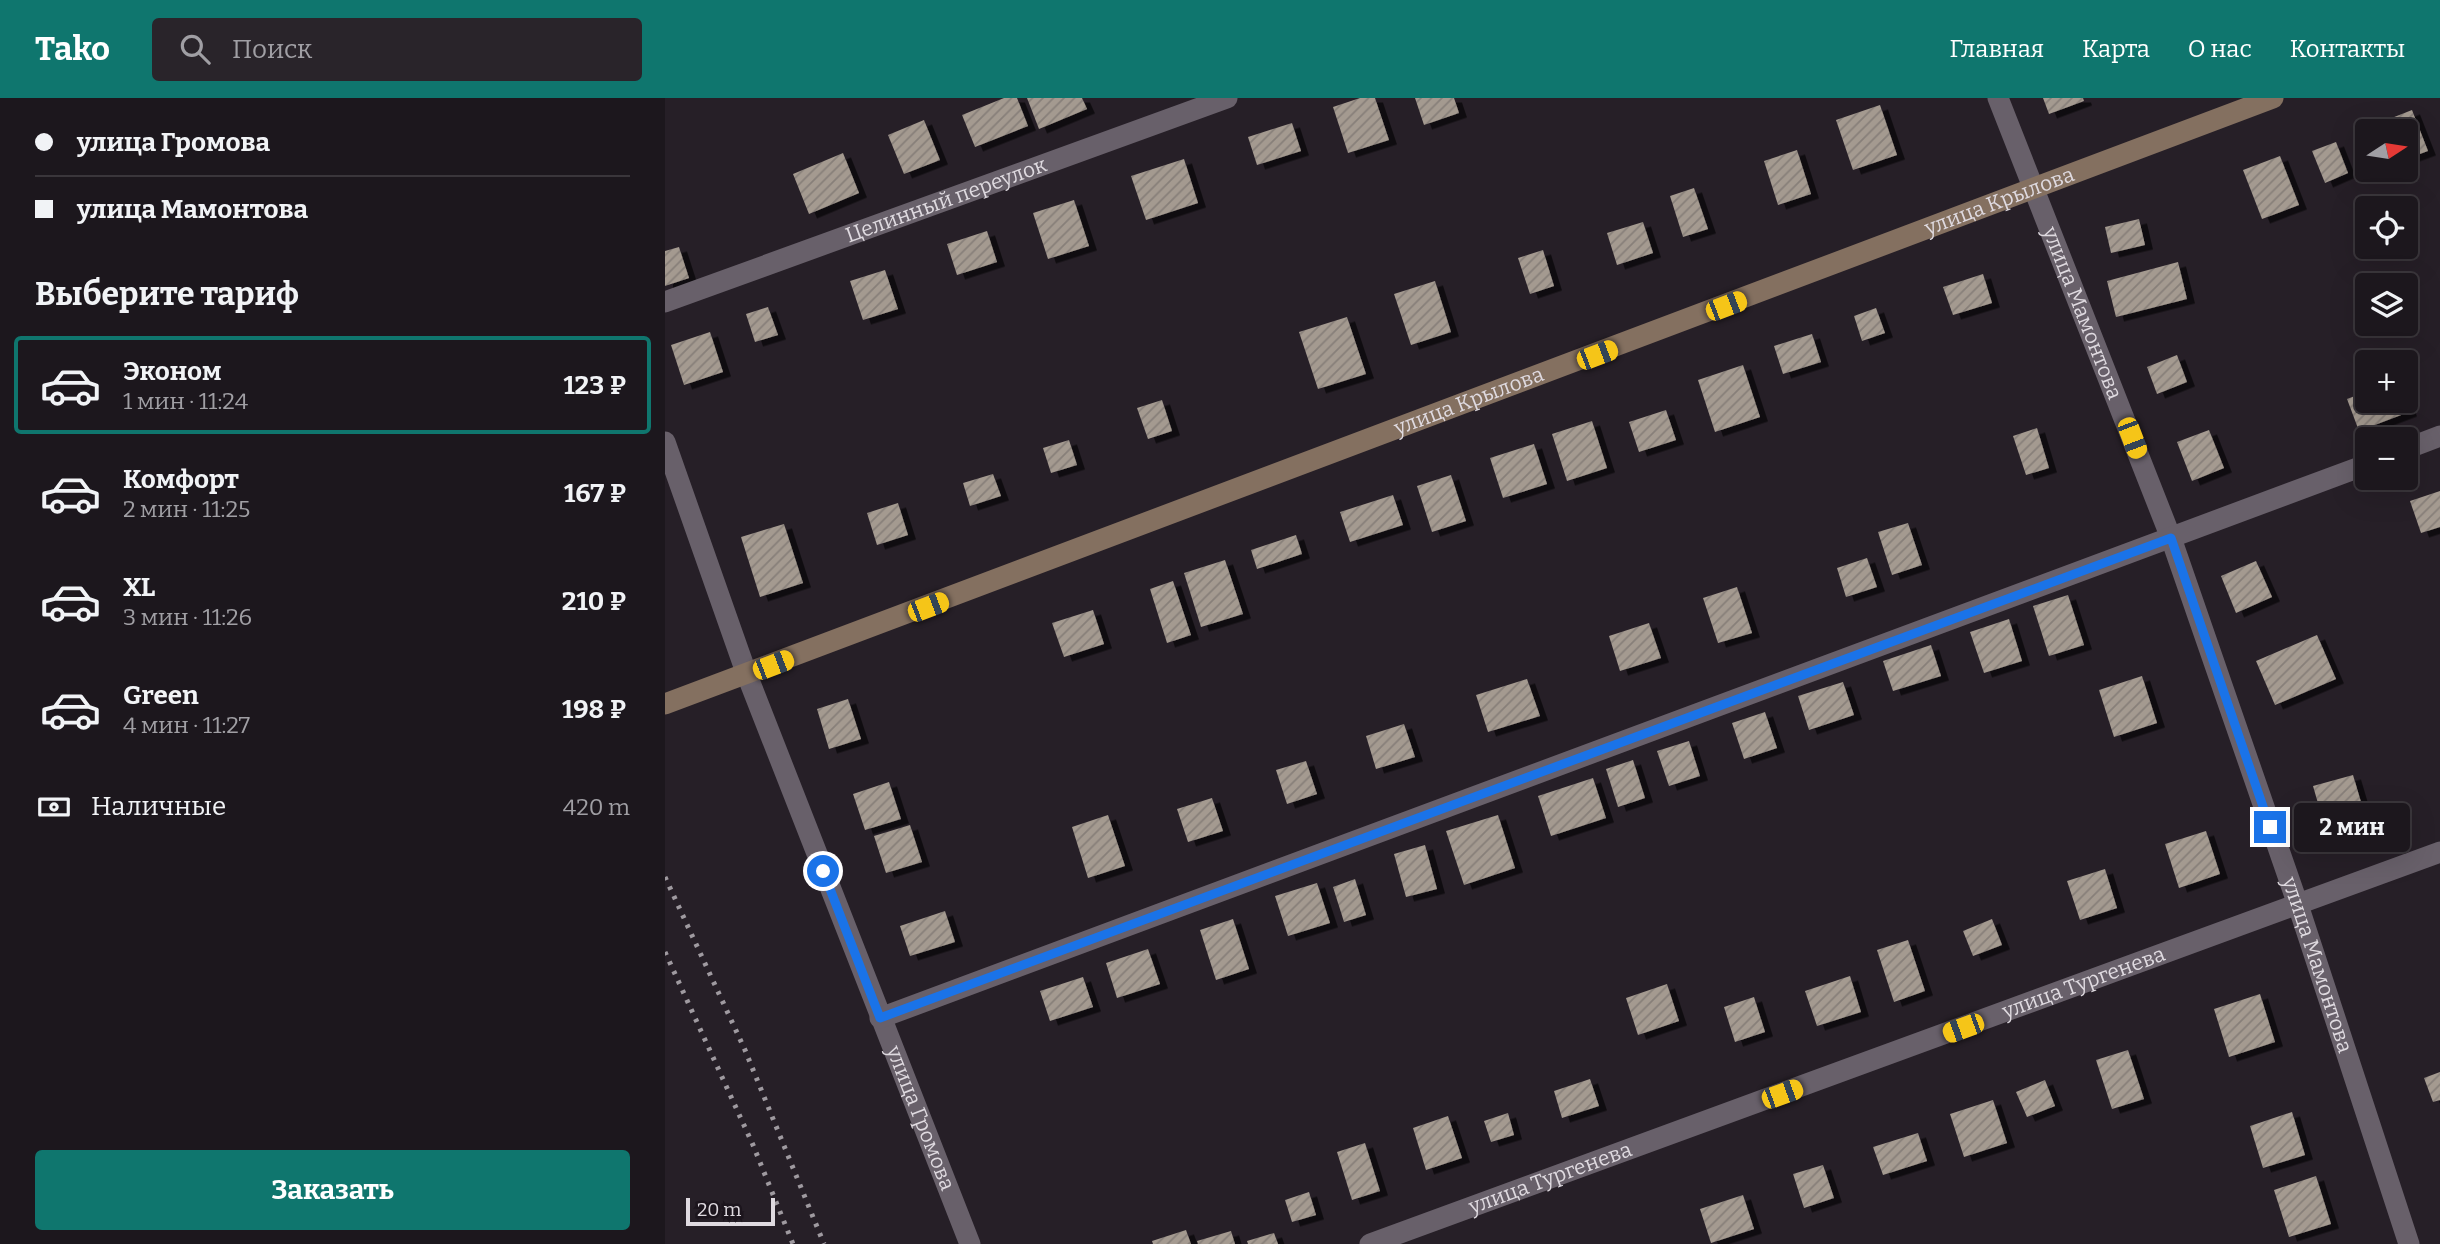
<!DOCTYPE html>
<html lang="ru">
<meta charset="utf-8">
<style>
body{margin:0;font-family:Bitter,serif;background:#29242a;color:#f1f3f6;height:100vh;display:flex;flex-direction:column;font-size:26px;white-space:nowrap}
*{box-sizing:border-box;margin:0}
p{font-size:23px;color:#a09fa4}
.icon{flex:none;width:38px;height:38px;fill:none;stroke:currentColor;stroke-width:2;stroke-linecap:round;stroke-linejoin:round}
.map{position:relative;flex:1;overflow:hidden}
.panel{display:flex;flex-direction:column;background:#1c171d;width:665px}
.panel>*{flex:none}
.banner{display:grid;align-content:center;height:154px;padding:0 35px;background:#1c171d}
.needle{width:46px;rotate:78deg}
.fabs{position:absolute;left:1690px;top:21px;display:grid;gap:14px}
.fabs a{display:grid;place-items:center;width:63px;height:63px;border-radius:7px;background:#1c171d;box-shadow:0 7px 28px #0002,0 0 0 2px #3a363b;font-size:35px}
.scale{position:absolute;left:21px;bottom:18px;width:89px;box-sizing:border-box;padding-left:7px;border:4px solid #dfdae0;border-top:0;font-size:19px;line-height:24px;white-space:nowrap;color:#dfdae0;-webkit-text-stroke:5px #1c151d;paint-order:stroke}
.end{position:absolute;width:32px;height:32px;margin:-16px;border:9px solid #1a73e8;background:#fff;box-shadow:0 0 0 4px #fff}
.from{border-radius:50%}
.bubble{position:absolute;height:49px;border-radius:7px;background:#1c171d;box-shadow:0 7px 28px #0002,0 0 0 2px #3a363b;font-size:23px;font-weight:700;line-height:49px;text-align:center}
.car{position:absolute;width:21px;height:42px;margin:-21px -10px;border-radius:9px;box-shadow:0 0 5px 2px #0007;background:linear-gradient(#f5c518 24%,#345 0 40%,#f5c518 0 76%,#345 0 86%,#f5c518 0)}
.banner b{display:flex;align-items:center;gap:24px;height:66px;font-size:26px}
.banner b+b{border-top:2px solid #3a363b}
.banner i{width:18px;height:18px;background:#f1f3f6}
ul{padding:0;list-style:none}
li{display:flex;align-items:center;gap:21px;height:98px;margin:0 14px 10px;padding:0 21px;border:4px solid transparent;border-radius:7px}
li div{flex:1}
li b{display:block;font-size:26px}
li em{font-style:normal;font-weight:700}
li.active{border-color:#0f766e}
li>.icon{width:63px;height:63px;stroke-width:1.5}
h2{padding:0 35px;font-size:32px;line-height:84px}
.pay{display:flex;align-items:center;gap:18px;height:77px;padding:0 35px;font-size:26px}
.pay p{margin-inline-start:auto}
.cta{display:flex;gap:14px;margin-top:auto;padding:14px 35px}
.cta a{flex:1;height:80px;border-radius:7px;background:#0f766e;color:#fff;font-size:28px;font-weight:700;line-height:80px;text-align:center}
header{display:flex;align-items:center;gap:42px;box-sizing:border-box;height:98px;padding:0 35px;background:#0f766e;color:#fff}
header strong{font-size:33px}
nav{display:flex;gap:38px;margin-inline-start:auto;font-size:24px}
.search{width:490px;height:63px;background:#29242a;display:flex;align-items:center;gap:18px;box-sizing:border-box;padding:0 24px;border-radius:7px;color:#a09fa4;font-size:26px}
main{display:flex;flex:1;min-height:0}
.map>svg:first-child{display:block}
.building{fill:url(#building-hatch);filter:url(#shadow)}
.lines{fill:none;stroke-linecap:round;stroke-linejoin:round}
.street{stroke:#68606a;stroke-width:21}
.secondary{stroke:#847060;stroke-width:21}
.rail{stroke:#9f9aa0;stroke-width:5;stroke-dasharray:3.5 7;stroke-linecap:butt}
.route{stroke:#1a73e8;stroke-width:9}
.labels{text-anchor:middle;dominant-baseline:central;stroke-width:7;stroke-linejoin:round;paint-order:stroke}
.street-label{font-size:21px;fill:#dfdae0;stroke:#1c151d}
</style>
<header>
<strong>Tako</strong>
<div class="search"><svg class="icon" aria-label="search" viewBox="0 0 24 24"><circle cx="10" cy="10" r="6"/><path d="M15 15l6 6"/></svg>Поиск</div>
<nav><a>Главная</a><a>Карта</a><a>О нас</a><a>Контакты</a></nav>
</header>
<main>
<section class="panel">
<div class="banner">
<b><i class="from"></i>улица Громова</b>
<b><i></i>улица Мамонтова</b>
</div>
<h2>Выберите тариф</h2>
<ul>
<li class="active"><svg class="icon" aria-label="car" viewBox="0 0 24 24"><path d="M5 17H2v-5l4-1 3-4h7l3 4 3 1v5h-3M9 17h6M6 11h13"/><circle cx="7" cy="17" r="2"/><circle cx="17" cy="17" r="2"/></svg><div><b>Эконом</b><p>1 мин · 11:24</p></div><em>123 ₽</em></li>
<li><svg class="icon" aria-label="car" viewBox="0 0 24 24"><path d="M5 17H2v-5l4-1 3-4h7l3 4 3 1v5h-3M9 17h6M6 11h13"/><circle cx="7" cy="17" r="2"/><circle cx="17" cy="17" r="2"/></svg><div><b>Комфорт</b><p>2 мин · 11:25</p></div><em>167 ₽</em></li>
<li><svg class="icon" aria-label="car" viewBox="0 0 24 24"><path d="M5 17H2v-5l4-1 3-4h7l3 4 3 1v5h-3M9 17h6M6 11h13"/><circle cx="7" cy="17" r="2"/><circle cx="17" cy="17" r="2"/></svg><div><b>XL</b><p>3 мин · 11:26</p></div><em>210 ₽</em></li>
<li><svg class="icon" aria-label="car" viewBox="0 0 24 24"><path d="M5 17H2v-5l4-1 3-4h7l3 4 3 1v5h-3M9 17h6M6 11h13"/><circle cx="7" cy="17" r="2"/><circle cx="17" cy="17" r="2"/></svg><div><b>Green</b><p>4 мин · 11:27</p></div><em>198 ₽</em></li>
</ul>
<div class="pay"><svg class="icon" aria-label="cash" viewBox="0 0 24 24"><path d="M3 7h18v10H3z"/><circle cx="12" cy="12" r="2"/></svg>Наличные<p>420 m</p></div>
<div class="cta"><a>Заказать</a></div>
</section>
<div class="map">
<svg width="1775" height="1146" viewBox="0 0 1775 1146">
<defs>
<pattern id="building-hatch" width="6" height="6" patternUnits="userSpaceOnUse" patternTransform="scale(1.75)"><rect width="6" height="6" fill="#a49a90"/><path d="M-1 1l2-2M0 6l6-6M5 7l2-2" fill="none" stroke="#877f79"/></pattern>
<filter id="shadow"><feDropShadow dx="8" dy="4.5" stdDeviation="0" flood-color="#0009"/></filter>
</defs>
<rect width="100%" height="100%" fill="#261f27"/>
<g class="building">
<path d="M339,0H352L363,28L310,49L297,17Z"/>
<path d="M362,0H417L422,11L374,31Z"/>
<path d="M695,0H710L724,42L683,55L668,9Z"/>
<path d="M750,0H789L794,15L759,27Z"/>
<path d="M1378,0H1418L1419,3L1384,16Z"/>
<path d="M1215,7L1232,57L1188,72L1171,22Z"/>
<path d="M1747,12L1763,53L1741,61V33H1717L1714,25Z"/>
<path d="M259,22L275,62L239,76L223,37Z"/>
<path d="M627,25L636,53L592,67L583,39Z"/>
<path d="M1671,44L1683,75L1660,85L1647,53Z"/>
<path d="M1132,52L1146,96L1113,107L1099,63Z"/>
<path d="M178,55L194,95L144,116L128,76Z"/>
<path d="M1615,58L1634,107L1597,121L1578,72Z"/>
<path d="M519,61L533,105L481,122L466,78Z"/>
<path d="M1029,90L1043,131L1018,139L1005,98Z"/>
<path d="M409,102L424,148L383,161L368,115Z"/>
<path d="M1474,121L1480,147L1446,155L1440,129Z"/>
<path d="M978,124L988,155L952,167L942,135Z"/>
<path d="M322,133L332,164L292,177L282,146Z"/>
<path d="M14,149L24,180L0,188V153Z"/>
<path d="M878,152L889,188L865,196L853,160Z"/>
<path d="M1513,164L1522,201L1451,219L1442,183Z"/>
<path d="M220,172L233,211L198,222L185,183Z"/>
<path d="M1318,176L1327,205L1288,217L1278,189Z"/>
<path d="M770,183L786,234L746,247L729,196Z"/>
<path d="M103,209L113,237L90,244L81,216Z"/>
<path d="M1211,210L1220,235L1197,243L1189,218Z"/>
<path d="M682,219L701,276L653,291L634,234Z"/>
<path d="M45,234L58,274L19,287L6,247Z"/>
<path d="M1147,236L1156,264L1118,276L1109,248Z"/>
<path d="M1512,257L1522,284L1492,296L1482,269Z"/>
<path d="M1078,267L1095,319L1050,334L1033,282Z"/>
<path d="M1703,293V303H1740L1744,314L1694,333L1682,301Z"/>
<path d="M497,302L507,333L483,341L472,310Z"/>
<path d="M1001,312L1011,342L974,354L964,324Z"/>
<path d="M927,323L942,370L902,383L887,336Z"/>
<path d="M1372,330L1384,370L1361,377L1348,338Z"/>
<path d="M1544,332L1559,370L1527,383L1512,344Z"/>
<path d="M404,342L412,367L386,375L378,350Z"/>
<path d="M869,346L882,386L838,400L825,360Z"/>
<path d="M328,376L336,398L305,408L298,385Z"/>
<path d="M786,377L801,423L767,434L752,388Z"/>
<path d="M1775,393V429L1756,435L1745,403Z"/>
<path d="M728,397L738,427L685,444L675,414Z"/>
<path d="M233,405L243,437L212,447L202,415Z"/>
<path d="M1243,425L1257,467L1227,477L1213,434Z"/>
<path d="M119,426L138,485L95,499L76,439Z"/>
<path d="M631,437L637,456L592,471L586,452Z"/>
<path d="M1202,460L1212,489L1181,499L1172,470Z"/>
<path d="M560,462L578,516L536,529L519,475Z"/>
<path d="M1591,463L1607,499L1571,515L1556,478Z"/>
<path d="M508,483L526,537L502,545L485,491Z"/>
<path d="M1072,489L1087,535L1053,545L1038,500Z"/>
<path d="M1403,497L1419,547L1384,558L1368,508Z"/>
<path d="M428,512L439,546L399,559L387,525Z"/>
<path d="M1344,521L1357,563L1319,575L1305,534Z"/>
<path d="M984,525L996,560L955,573L944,538Z"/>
<path d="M1652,537L1671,581L1610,607L1591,563Z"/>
<path d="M1266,547L1276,578L1228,593L1218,563Z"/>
<path d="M1477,578L1492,625L1449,639L1434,592Z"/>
<path d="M862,581L875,618L823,634L811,597Z"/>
<path d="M1178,584L1189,617L1144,632L1133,598Z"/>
<path d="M183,601L196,641L164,651L152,611Z"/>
<path d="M1100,614L1112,650L1079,661L1067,625Z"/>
<path d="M739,626L750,659L711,671L701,638Z"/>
<path d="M1024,643L1035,678L1004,688L992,653Z"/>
<path d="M968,662L980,700L953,709L941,671Z"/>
<path d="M641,663L652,696L622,706L611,672Z"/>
<path d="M1688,677L1701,721L1661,733L1648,688Z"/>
<path d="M928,680L941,720L886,738L873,698Z"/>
<path d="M224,684L236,721L200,732L188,696Z"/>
<path d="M547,700L558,733L523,744L512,711Z"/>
<path d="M443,717L460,768L423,780L407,729Z"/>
<path d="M833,717L850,770L799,787L781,733Z"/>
<path d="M245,727L257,764L221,775L209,738Z"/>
<path d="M1541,733L1555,776L1514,790L1500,746Z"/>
<path d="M760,747L772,791L741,799L729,756Z"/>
<path d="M1440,771L1452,810L1415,822L1402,783Z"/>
<path d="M690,781L701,817L679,824L668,789Z"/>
<path d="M652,785L665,825L623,838L610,798Z"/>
<path d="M280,813L290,844L245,858L235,828Z"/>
<path d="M568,821L584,871L551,882L535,832Z"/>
<path d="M1327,821L1337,847L1308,858L1298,833Z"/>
<path d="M1243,842L1260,893L1229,904L1212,852Z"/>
<path d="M483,851L495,886L452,900L441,865Z"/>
<path d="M1185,878L1196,914L1152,928L1140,893Z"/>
<path d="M418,879L428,909L385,923L375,893Z"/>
<path d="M1002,886L1014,923L973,937L961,900Z"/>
<path d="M1595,896L1610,944L1564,959L1549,911Z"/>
<path d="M1089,899L1100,934L1070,944L1059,909Z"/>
<path d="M1463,952L1479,1001L1447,1011L1431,962Z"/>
<path d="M1775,974V1002L1768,1004L1759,980Z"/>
<path d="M925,981L934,1008L897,1020L889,993Z"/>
<path d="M1380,982L1390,1008L1362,1019L1351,994Z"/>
<path d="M1328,1002L1342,1045L1299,1059L1285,1016Z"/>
<path d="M1627,1014L1640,1057L1598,1070L1585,1028Z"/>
<path d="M843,1015L849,1037L826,1044L819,1023Z"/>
<path d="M783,1018L797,1060L761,1072L748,1030Z"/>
<path d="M1253,1035L1262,1063L1218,1077L1208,1049Z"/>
<path d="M700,1045L715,1093L687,1102L672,1054Z"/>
<path d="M1158,1067L1169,1100L1139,1110L1128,1076Z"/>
<path d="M1651,1078L1666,1126L1624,1139L1609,1092Z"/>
<path d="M644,1094L651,1117L627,1124L620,1102Z"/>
<path d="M1078,1097L1089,1131L1046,1145L1035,1111Z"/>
<path d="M521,1132L526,1146H488L487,1143Z"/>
<path d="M566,1133L570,1146H533L532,1143Z"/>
<path d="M609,1135L613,1146H583L582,1143Z"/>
</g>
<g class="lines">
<g class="street">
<path id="s1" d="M1333,0L1506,440L1633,807L1744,1146"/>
<path id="s2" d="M0,204L562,0"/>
<path id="s3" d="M0,344L82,577L305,1146"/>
<path d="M1741,351L1775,338"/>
<path d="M215,920L1703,366"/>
<path id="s4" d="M705,1146L1775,754"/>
</g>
<path class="secondary" id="s5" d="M0,606L1608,0"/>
<g class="rail">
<path d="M0,779L80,952L159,1146"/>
<path d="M0,854L88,1047L128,1146"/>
</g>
</g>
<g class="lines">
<path class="route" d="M158,773L215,920L1506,440L1605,729"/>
</g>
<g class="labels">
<g class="street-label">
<text stroke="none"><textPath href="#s2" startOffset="299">Целинный переулок</textPath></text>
<text stroke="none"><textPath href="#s5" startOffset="1426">улица Крылова</textPath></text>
<text stroke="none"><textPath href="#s1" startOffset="231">улица Мамонтова</textPath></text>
<text stroke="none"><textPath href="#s5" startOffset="859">улица Крылова</textPath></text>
<text stroke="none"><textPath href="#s1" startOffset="924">улица Мамонтова</textPath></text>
<text stroke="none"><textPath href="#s4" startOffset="760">улица Тургенева</textPath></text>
<text stroke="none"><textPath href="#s3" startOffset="723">улица Громова</textPath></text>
<text stroke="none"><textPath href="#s4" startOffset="192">улица Тургенева</textPath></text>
</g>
</g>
</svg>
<div class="fabs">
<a><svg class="needle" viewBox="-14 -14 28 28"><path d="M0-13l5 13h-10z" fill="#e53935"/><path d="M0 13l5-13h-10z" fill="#a09fa4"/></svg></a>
<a><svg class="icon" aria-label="locate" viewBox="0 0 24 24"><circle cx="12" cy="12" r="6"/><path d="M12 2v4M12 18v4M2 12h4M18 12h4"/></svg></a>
<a><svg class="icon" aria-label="layers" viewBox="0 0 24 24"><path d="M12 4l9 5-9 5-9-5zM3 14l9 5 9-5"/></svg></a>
<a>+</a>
<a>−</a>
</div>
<div class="scale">20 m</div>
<i class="end from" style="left:158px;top:773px"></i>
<i class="end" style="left:1605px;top:729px"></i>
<div class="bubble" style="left:1629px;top:705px;width:116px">2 мин</div>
<i class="car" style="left:1061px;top:208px;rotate:69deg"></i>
<i class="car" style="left:932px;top:257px;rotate:69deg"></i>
<i class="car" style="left:1467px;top:340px;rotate:159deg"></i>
<i class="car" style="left:263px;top:509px;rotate:69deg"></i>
<i class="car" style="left:108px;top:567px;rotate:69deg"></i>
<i class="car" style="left:1298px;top:930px;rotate:250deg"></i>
<i class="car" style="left:1117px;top:996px;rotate:70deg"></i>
</div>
</main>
